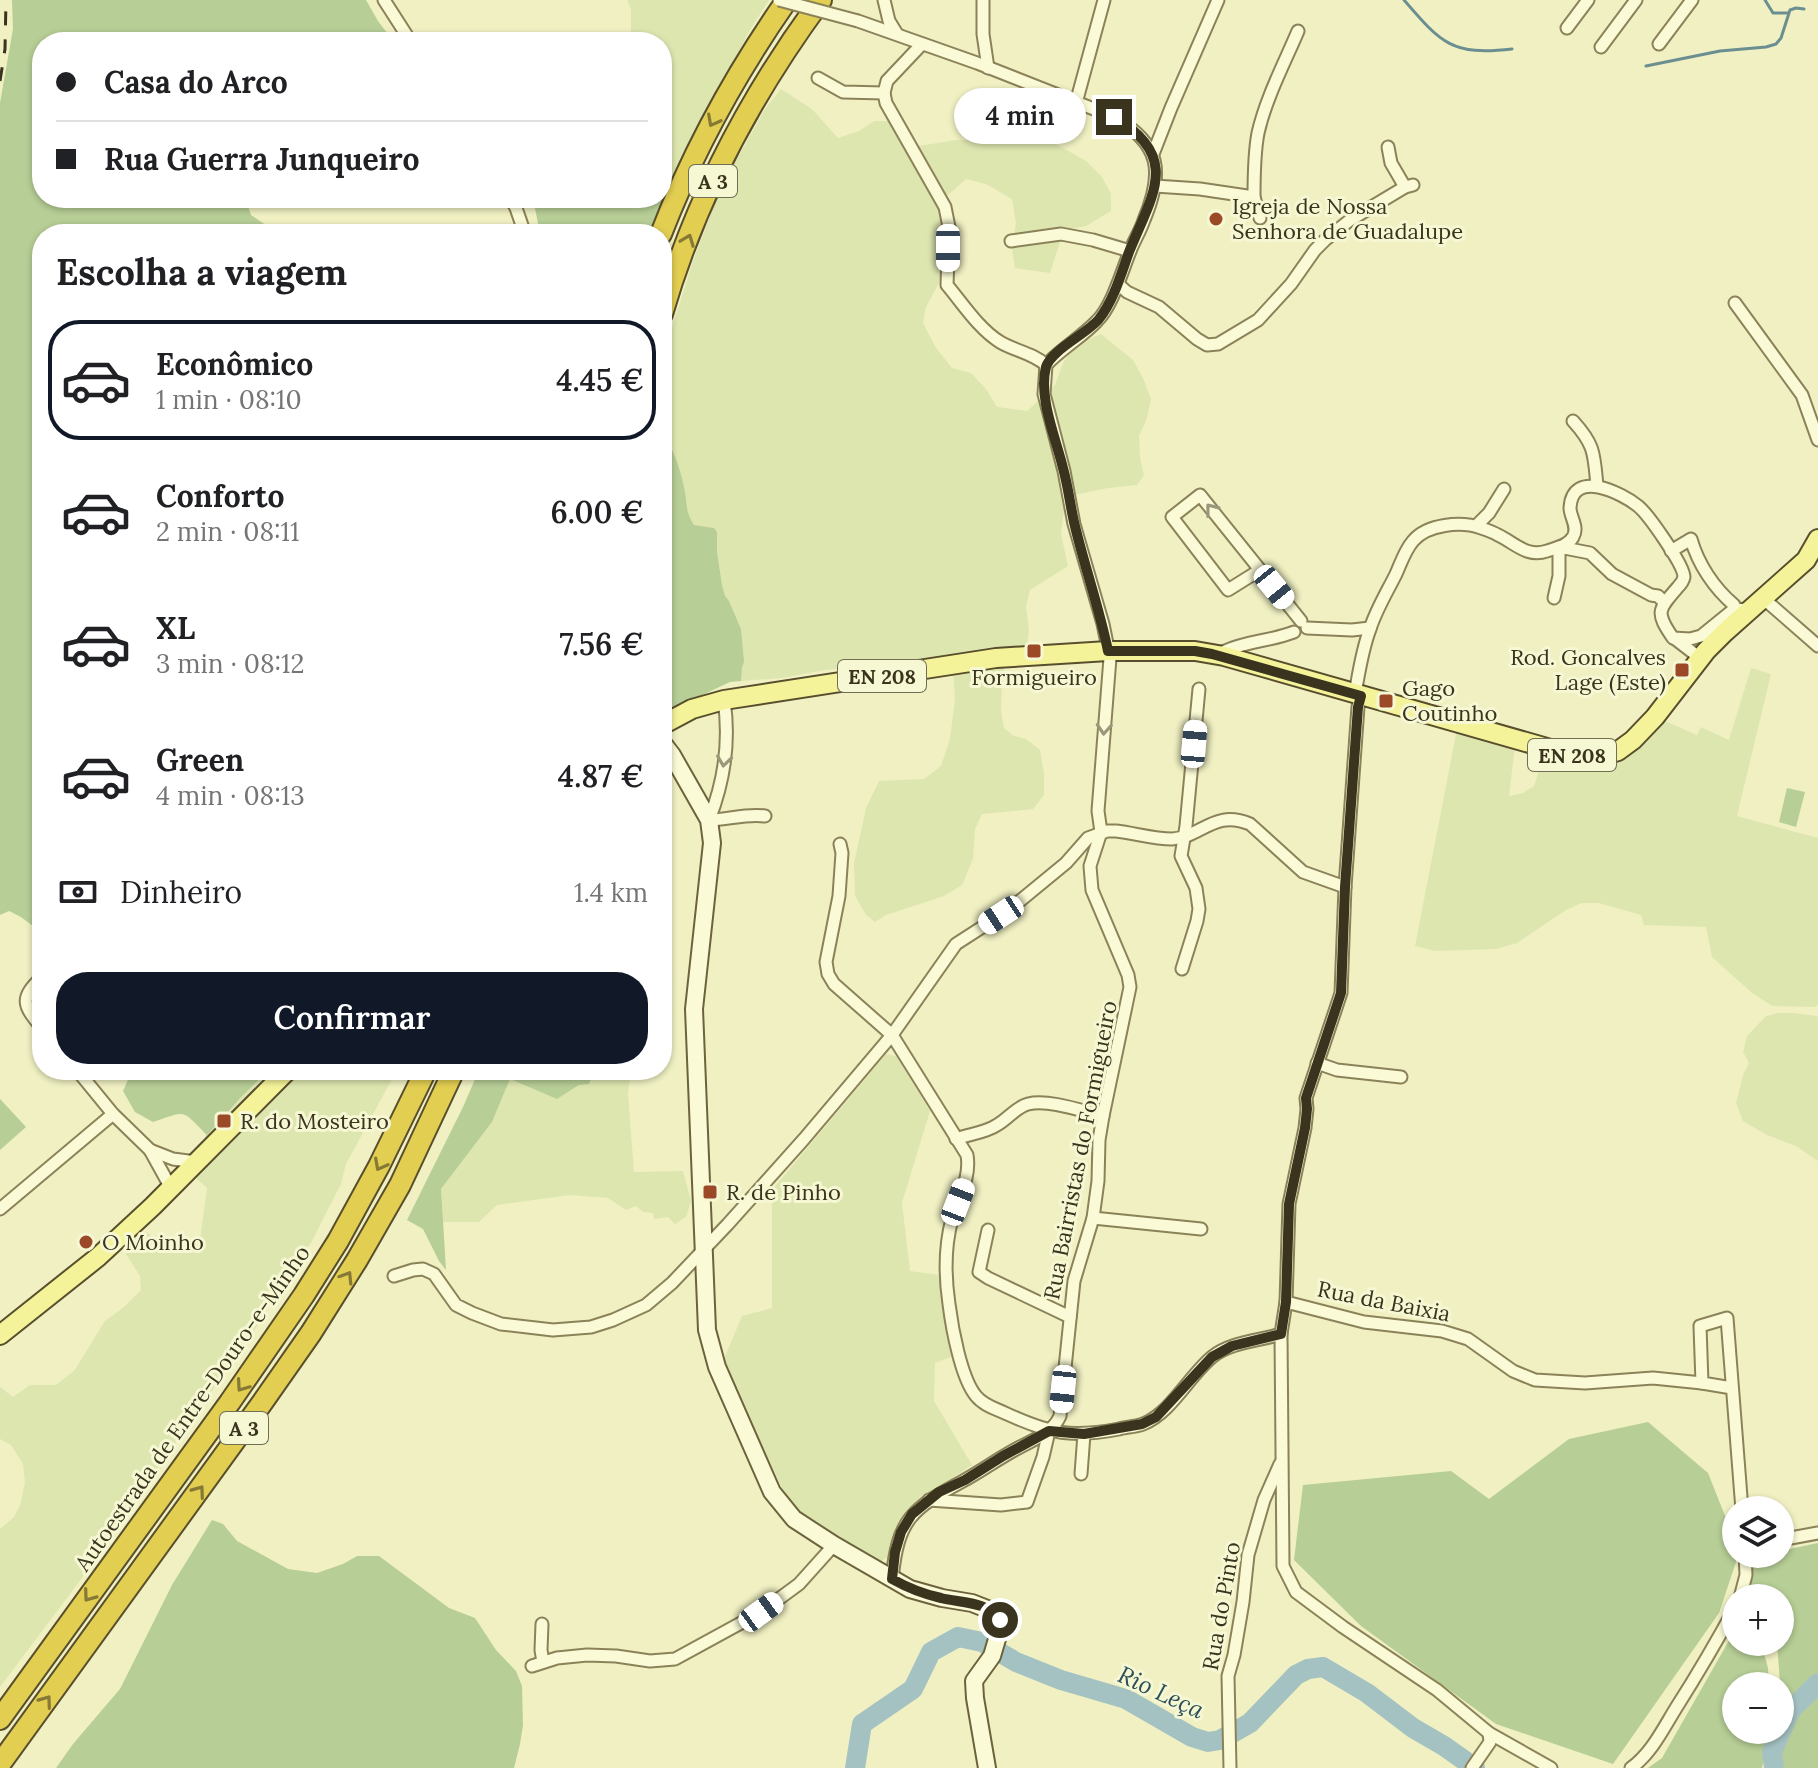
<!DOCTYPE html>
<html lang="pt">
<meta charset="utf-8">
<style>
body{margin:0;font-family:Lora,serif;background:#f2f2f2;color:#202124;height:100vh;display:flex;flex-direction:column;font-size:30px;white-space:nowrap}
*{box-sizing:border-box;margin:0}
p{font-size:26px;color:#757577}
.icon{flex:none;width:44px;height:44px;fill:none;stroke:currentColor;stroke-width:2;stroke-linecap:round;stroke-linejoin:round}
.map{position:relative;flex:1;overflow:hidden}
.sheet{position:absolute;left:32px;top:224px;width:640px;height:856px;display:flex;flex-direction:column;background:#fff;border-radius:32px;box-shadow:0 2px 6px #0004}
.sheet>*{flex:none}
.top-card{position:absolute;left:32px;top:32px;width:640px;height:176px;border-radius:32px;box-shadow:0 2px 6px #0004;display:grid;align-content:center;height:176px;padding:0 24px;background:#fff}
.tools{position:absolute;left:1722px;top:1496px;display:grid;gap:16px}
.tools a{display:grid;place-items:center;width:72px;height:72px;border-radius:50%;background:#fff;box-shadow:0 2px 6px #0004;font-size:40px}
.end{position:absolute;width:36px;height:36px;margin:-18px;border:10px solid #3a341e;background:#fff;box-shadow:0 0 0 4px #fff}
.from{border-radius:50%}
.bubble{position:absolute;height:56px;border-radius:28px;background:#fff;box-shadow:0 2px 6px #0004;font-size:26px;font-weight:600;line-height:56px;text-align:center}
.car{position:absolute;width:24px;height:48px;margin:-24px -12px;border-radius:10px;box-shadow:0 0 6px 2px #0007;background:linear-gradient(#fff 24%,#345 0 40%,#fff 0 76%,#345 0 86%,#fff 0)}
.top-card b{display:flex;align-items:center;gap:28px;height:76px;font-size:30px}
.top-card b+b{border-top:2px solid #e0e0e0}
.top-card i{width:20px;height:20px;background:#202124}
ul{padding:0;list-style:none}
li{display:flex;align-items:center;gap:24px;height:120px;margin:0 16px 12px;padding:0 8px;border:4px solid transparent;border-radius:32px}
li div{flex:1}
li b{display:block;font-size:30px}
li em{font-style:normal;font-weight:600}
li.selected{border-color:#111827}
li>.icon{width:72px;height:72px;stroke-width:1.5}
h2{padding:0 24px;font-size:36px;line-height:96px}
.pay{display:flex;align-items:center;gap:20px;height:88px;padding:0 24px;font-size:30px}
.pay p{margin-inline-start:auto}
.action{display:flex;gap:16px;margin-top:auto;padding:16px 24px}
.action a{flex:1;height:92px;border-radius:32px;background:#111827;color:#fff;font-size:32px;font-weight:600;line-height:92px;text-align:center}
.map>svg:first-child{display:block}
.farmland{fill:#dee6b0}
.green{fill:#b7ce96}
.lines{fill:none;stroke-linecap:round;stroke-linejoin:round}
.stream{stroke:#6b8f91;stroke-width:3}
.river{stroke:#a5c2c2;stroke-width:20}
.street-casing{stroke:#8b8259;stroke-width:15}
.secondary-casing{stroke:#6c633c;stroke-width:20}
.primary-casing{stroke:#584e2d;stroke-width:22}
.highway-casing{stroke:#584e2d;stroke-width:24}
.street{stroke:#fafad6;stroke-width:11}
.secondary{stroke:#fafad6;stroke-width:16}
.primary{stroke:#f4f399;stroke-width:18}
.highway{stroke:#e2ce51;stroke-width:20}
.rail{stroke:#3a341e;stroke-width:3;stroke-dasharray:14 14;stroke-linecap:butt}
.street-bridge-casing{stroke:#8b8259;stroke-width:15;stroke-linecap:butt}
.street-bridge{stroke:#fafad6;stroke-width:11}
.oneway{stroke:#867935}
.oneway2{stroke:#9a977a}
.route{stroke:#3a341e;stroke-width:10}
.poi-dot{fill:#9c4927;stroke:#f6f7d3;stroke-width:3}
.labels{text-anchor:middle;dominant-baseline:central;stroke-width:6;stroke-linejoin:round;paint-order:stroke}
.shield{fill:#f6f7d3;stroke:#726e54;stroke-width:2}
.shield-label{font-size:20px;font-weight:bold;fill:#3a341e}
.poi-label{font-size:22px;fill:#3a341e;stroke:#f6f7d3;text-anchor:start}
.street-label{font-size:22px;fill:#3a341e;stroke:#f6f7d3}
.water-label{font-size:24px;font-style:italic;fill:#2c4f5a;stroke:#f6f7d3}
</style>
<div class="map">
<svg width="1818" height="1768" viewBox="0 0 1818 1768">
<rect width="100%" height="100%" fill="#f0f0c3"/>
<g class="farmland">
<path d="M627,0H769L750,30L665,198L662,196V42H627L631,34V10Z"/>
<path d="M781,89L812,109L838,138L859,131L874,121H891L898,133L919,146L956,140H969L1024,126L1086,161L1102,177L1111,194V211L1086,226L1064,230L1050,273L1015,268L1012,249L1016,223L1012,199L986,184L966,179L938,204L945,238V264L939,283L926,307L923,323L936,348L952,368L971,373L986,389L997,407L1027,411L1055,385L1063,363L1075,345L1101,334L1133,360L1143,378L1151,399L1147,418L1139,436L1140,458L1144,475L1137,485L1108,488L1069,496L1064,511L1061,534L1068,566L1030,590L1026,606L1029,630L1027,648L1008,651L1002,677L1001,711L1004,728L1014,736L1026,739L1040,750L1044,774V795L1033,809L982,814L975,829L973,859L962,885L944,896L886,915L875,922L866,915L855,896L854,863L866,808L879,781L924,779L941,766L950,739L955,699L953,672L940,661L825,670L782,678L741,681V629L729,601L725,597L722,585L717,552V532L714,528L694,525L687,514L684,486L670,442L662,432V360L693,261L721,187L765,109Z"/>
<path d="M1751,668L1771,674L1737,816L1818,838V1004L1815,1007L1772,1006L1751,992L1712,957L1706,927L1644,925L1641,915L1599,903H1582L1566,910L1517,943L1496,949L1435,951L1415,946L1457,729L1515,746L1509,796L1523,793L1534,786L1544,755L1594,765L1608,763L1627,756L1643,744L1663,720L1697,735L1701,727L1729,740Z"/>
<path d="M1778,1013H1794L1817,1016L1818,1018V1161L1796,1146L1767,1135L1743,1121L1736,1103L1743,1075L1749,1063L1743,1052L1747,1036L1766,1016Z"/>
<path d="M886,1054L896,1056L930,1111L902,1203L910,1271L940,1275L951,1357L935,1363L934,1401L972,1465L916,1502L898,1527L890,1555L879,1563L790,1505L723,1361L742,1316L772,1308V1190Z"/>
<path d="M269,1070H397L346,1164L341,1184L312,1241L273,1299L264,1316L79,1582L0,1687V1529L14,1517L20,1505L25,1483L23,1464L11,1445L0,1439V1387L13,1397L30,1385H56L74,1371L105,1321L124,1307L141,1290L140,1276L122,1248L131,1238L142,1232H147L168,1253L189,1252L200,1239L207,1188L196,1178L205,1169L206,1128Z"/>
<path d="M594,1070H631L628,1094L634,1172L683,1171L691,1201L686,1217L675,1224L668,1217L654,1219L653,1213L643,1212L636,1206L626,1210L608,1198L570,1195L497,1205L479,1222H443L441,1189L492,1122L510,1079L557,1099L579,1085L589,1084Z"/>
</g>
<g class="green">
<path d="M12,0H366L378,21L394,42H42V198H253L248,206L251,215L279,234H42V933L21,917L9,911L0,915V103L13,29Z"/>
<path d="M662,196L665,198L649,234H540L533,198H662Z"/>
<path d="M662,432C673,447 680,468 684,487C688,504 684,509 694,525L714,528L717,532V552L722,585L725,596L729,601L741,629L744,662L742,667L741,681L730,682L668,711L662,708Z"/>
<path d="M1787,788L1805,792L1796,827L1779,822Z"/>
<path d="M134,1070H269L242,1096L207,1135C181,1109 188,1110 153,1122L135,1112L123,1091L131,1073Z"/>
<path d="M479,1070H594L589,1084L579,1085L557,1099L510,1079L492,1122L441,1189L446,1270L439,1261L423,1229L407,1220L463,1107Z"/>
<path d="M0,1099L26,1127L0,1150Z"/>
<path d="M1648,1422L1708,1473L1731,1531L1736,1562L1719,1613L1613,1764L1496,1724L1361,1626L1294,1560L1303,1485L1451,1471L1489,1499L1569,1439Z"/>
<path d="M212,1520L223,1524L237,1541L288,1569L317,1573L343,1564L357,1556H379L449,1608L475,1618L496,1650L516,1671L522,1686L523,1725L520,1744L514,1768H56L73,1744L120,1689L172,1585Z"/>
<path d="M1818,1543V1768H1770V1747L1776,1730H1780L1781,1697L1777,1642H1780V1598H1744L1748,1554H1780V1551Z"/>
<path d="M1735,1630L1736,1642H1761L1768,1668L1769,1686H1736V1730H1770L1762,1768H1648L1662,1758Z"/>
</g>
<g class="lines">
<g class="stream">
<path d="M1404,0C1441,43 1452,56 1512,49"/>
<path d="M1765,0L1773,13H1788"/>
<path d="M1646,66L1720,51L1766,47L1776,44L1781,38L1790,10L1796,8L1804,9"/>
</g>
<g class="river">
<path d="M855,1768L862,1724L913,1689L931,1652L958,1637L982,1642L1016,1662L1061,1680L1126,1699L1192,1737L1208,1742L1220,1740L1250,1723L1296,1675L1308,1669L1323,1667L1367,1693L1413,1728L1444,1746L1475,1768"/>
<path d="M1774,1768L1772,1752L1790,1711L1818,1683"/>
</g>
<defs>
<g id="street">
<path d="M384,0L411,42"/>
<path d="M884,0L889,21L897,34"/>
<path d="M983,0V34L988,68"/>
<path d="M858,21L977,63L1114,117C1161,144 1164,172 1144,220C1140,232 1133,242 1129,254C1121,274 1112,306 1097,321C1082,337 1062,348 1046,365L1044,394L1064,471L1074,524L1103,624L1110,658L1098,811L1101,832L1090,866L1092,890L1128,975L1130,987L1103,1116L1099,1140L1098,1181L1093,1218L1074,1281L1060,1416C1053,1432 1037,1438 1022,1446C1002,1456 983,1470 963,1481C911,1509 898,1519 892,1579"/>
<path d="M1567,28L1588,0"/>
<path d="M922,44L887,81L884,93L886,103L945,207L949,227L947,285C963,304 979,329 1000,342C1015,351 1033,353 1046,365"/>
<path d="M1659,44L1692,0"/>
<path d="M1601,47L1636,0"/>
<path d="M818,78L843,92L884,93"/>
<path d="M1076,103L1104,0"/>
<path d="M1388,147L1391,163L1405,187"/>
<path d="M1153,154L1171,108L1218,0"/>
<path d="M1155,186L1200,189L1254,197C1254,176 1254,154 1258,133C1266,98 1284,64 1298,31"/>
<path d="M1254,197L1260,218"/>
<path d="M510,198L516,208L525,234"/>
<path d="M1011,241L1061,234L1093,240L1130,251"/>
<path d="M1118,284L1127,292L1159,307L1197,339L1207,345L1218,344L1258,320L1291,284L1315,250L1325,240L1350,220L1405,187L1413,185"/>
<path d="M1735,303L1802,395L1818,440"/>
<path d="M1573,421C1595,445 1594,454 1597,486"/>
<path d="M1476,526L1489,513L1504,489"/>
<path d="M1671,551L1691,539C1698,564 1714,588 1734,605L1733,610"/>
<path d="M1260,570L1228,590L1172,517L1200,495L1301,621"/>
<path d="M1554,598L1559,576V547L1590,553L1612,574L1651,595L1658,596L1664,602"/>
<path d="M1763,598L1818,646"/>
<path d="M1307,628L1352,630L1370,628"/>
<path d="M1674,638L1700,658"/>
<path d="M1224,656L1225,651C1247,641 1271,641 1294,632"/>
<path d="M1355,694C1359,672 1362,650 1370,629C1376,610 1387,592 1396,574C1401,563 1405,550 1413,541C1427,524 1461,521 1481,528C1487,530 1493,532 1498,535C1515,543 1527,558 1547,551C1556,548 1568,546 1573,537C1579,527 1570,517 1570,508C1572,468 1622,493 1638,506C1648,514 1684,565 1684,577C1683,582 1681,584 1678,587C1658,610 1655,612 1673,638L1690,639L1701,636L1733,610L1749,609"/>
<path d="M1361,696L1358,707L1345,887L1341,993L1306,1098L1307,1109L1305,1128L1289,1204L1286,1302L1281,1334L1283,1566L1296,1592L1343,1627L1437,1690L1489,1733L1551,1768"/>
<path d="M724,700C730,740 724,782 709,820C728,820 746,813 765,816"/>
<path d="M840,844L842,853L839,896L826,962L828,974L834,984L892,1035L967,1155C971,1178 958,1198 952,1219C945,1245 945,1277 949,1304C952,1328 961,1378 976,1396C984,1406 997,1409 1007,1414C1051,1434 1071,1438 1119,1429C1126,1427 1135,1427 1143,1424C1171,1413 1189,1376 1212,1357C1230,1342 1259,1341 1281,1334"/>
<path d="M1182,969L1197,921L1199,909L1196,888L1181,856L1186,826L1199,689"/>
<path d="M42,977C19,999 23,1005 42,1028"/>
<path d="M1317,1063L1337,1070L1401,1077"/>
<path d="M77,1070L113,1114L150,1150"/>
<path d="M956,1139C969,1134 985,1133 997,1125C1008,1119 1016,1107 1028,1104C1049,1099 1082,1111 1103,1116"/>
<path d="M171,1188L150,1150L173,1159L196,1162"/>
<path d="M0,1209L113,1114"/>
<path d="M1093,1218L1201,1229"/>
<path d="M988,1230L979,1272L988,1278L1070,1317"/>
<path d="M394,1276L413,1270L423,1269L434,1274L456,1305L472,1313L501,1324L553,1330L591,1327L613,1320L646,1305L672,1283L728,1224L804,1139L892,1035L956,944L1001,915L1021,900L1066,863L1088,838L1107,831H1116C1134,833 1154,839 1172,839C1202,837 1214,809 1250,824L1303,872L1345,887"/>
<path d="M1286,1302L1364,1322L1442,1331L1468,1339L1513,1371L1535,1380L1585,1383L1653,1378L1702,1383"/>
<path d="M1732,1388L1702,1383L1700,1326L1727,1318L1742,1510"/>
<path d="M1081,1474L1084,1434"/>
<path d="M929,1500L1001,1505L1027,1502L1043,1457L1049,1431"/>
<path d="M1780,1540L1818,1533"/>
<path d="M1740,1598L1746,1575L1745,1554"/>
<path d="M542,1624L541,1650L543,1662"/>
<path d="M532,1666L557,1658L587,1655L616,1656L650,1661L675,1659L761,1612L799,1584L834,1545"/>
<path d="M1230,1768L1228,1676L1234,1655L1243,1602L1248,1555L1264,1500L1280,1464"/>
<path d="M1472,1768L1490,1742L1489,1733"/>
<path d="M1631,1768C1651,1754 1663,1729 1676,1708C1697,1675 1717,1641 1736,1606"/>
</g>
<path id="secondary" d="M662,742L672,755L709,820L712,843L694,1009L707,1330L717,1367L772,1492L794,1519L834,1545L910,1589L942,1598L972,1603L995,1612L1000,1620V1629L992,1656L974,1681L975,1698L987,1768"/>
<g id="primary">
<path d="M662,725L692,709L724,700L996,658L1108,651H1195L1224,656L1561,752L1584,757L1601,756L1618,751L1633,740L1655,717L1706,651L1725,632L1806,560L1818,539"/>
<path d="M0,1335L98,1257L153,1206L288,1070"/>
</g>
<g id="highway">
<path d="M661,234C693,151 736,73 787,0"/>
<path d="M662,314C695,200 751,95 821,0"/>
<path d="M0,1719L230,1402L304,1295L338,1241L379,1166L426,1070"/>
<path d="M0,1764L262,1403L311,1333L357,1260L400,1185L454,1070"/>
</g>
</defs>
<use href="#street" class="street-casing"/>
<use href="#secondary" class="secondary-casing"/>
<use href="#primary" class="primary-casing"/>
<use href="#highway" class="highway-casing"/>
<use href="#street" class="street"/>
<use href="#secondary" class="secondary"/>
<use href="#primary" class="primary"/>
<use href="#highway" class="highway"/>
<path class="rail" d="M0,81L5,49L6,0"/>
<defs>
<path id="street-bridge" d="M779,0L858,21"/>
</defs>
<use href="#street-bridge" class="street-bridge-casing"/>
<use href="#street-bridge" class="street-bridge"/>
</g>
<defs><path id="oneway-chevron" d="M-2-3.5L2.5 0L-2 3.5" fill="none" stroke-width="1.6" stroke-linecap="round" stroke-linejoin="round" transform="scale(2)"/></defs>
<g class="oneway">
<use href="#oneway-chevron" transform="translate(713 121) rotate(118)"/>
<use href="#oneway-chevron" transform="translate(688 240) rotate(-69)"/>
<use href="#oneway-chevron" transform="translate(380 1165) rotate(118)"/>
<use href="#oneway-chevron" transform="translate(347 1277) rotate(-58)"/>
<use href="#oneway-chevron" transform="translate(242 1386) rotate(125)"/>
<use href="#oneway-chevron" transform="translate(199 1491) rotate(-54)"/>
<use href="#oneway-chevron" transform="translate(89 1596) rotate(126)"/>
<use href="#oneway-chevron" transform="translate(46 1701) rotate(-54)"/>
</g>
<g class="oneway2">
<use href="#oneway-chevron" transform="translate(1211 509) rotate(-128)"/>
<use href="#oneway-chevron" transform="translate(1104 729) rotate(94)"/>
<use href="#oneway-chevron" transform="translate(724 761) rotate(98)"/>
</g>
<g class="lines">
<path class="route" d="M1000,1620C988,1601 960,1603 941,1598C923,1594 908,1588 892,1579L895,1552L901,1532L912,1514L939,1492L965,1480L1003,1456L1049,1431L1084,1434L1142,1424L1156,1417L1212,1357L1232,1346L1281,1334L1286,1302L1289,1204L1305,1128L1307,1109L1306,1098L1341,993L1345,887L1358,707L1361,696L1212,654L1195,651H1108C1099,607 1084,565 1074,522C1070,504 1068,486 1063,468C1056,439 1038,397 1046,367C1051,350 1088,333 1099,319C1114,300 1121,274 1129,252C1152,195 1182,157 1114,117"/>
</g>
<g class="poi-dot">
<circle cx="1216" cy="219" r="8"/>
<rect x="1026" y="643" width="16" height="16" rx="4"/>
<rect x="1674" y="662" width="16" height="16" rx="4"/>
<rect x="1378" y="693" width="16" height="16" rx="4"/>
<rect x="216" y="1113" width="16" height="16" rx="4"/>
<rect x="702" y="1184" width="16" height="16" rx="4"/>
<circle cx="86" cy="1242" r="8"/>
</g>
<g class="labels">
<g class="shield">
<rect x="689" y="165" width="48" height="32" rx="6"/>
<rect x="838" y="660" width="88" height="32" rx="6"/>
<rect x="1528" y="739" width="88" height="32" rx="6"/>
<rect x="220" y="1412" width="48" height="32" rx="6"/>
</g>
<g class="shield-label">
<text x="713" y="181">A 3</text>
<text x="882" y="676">EN 208</text>
<text x="1572" y="755">EN 208</text>
<text x="244" y="1428">A 3</text>
</g>
<g class="poi-label">
<text x="1232" y="206">Igreja de Nossa<tspan x="1232" dy="25">Senhora de Guadalupe</tspan></text>
<text x="1666" y="657" text-anchor="end">Rod. Goncalves<tspan x="1666" dy="25">Lage (Este)</tspan></text>
<text x="1034" y="677" text-anchor="middle">Formigueiro</text>
<text x="1402" y="688">Gago<tspan x="1402" dy="25">Coutinho</tspan></text>
<text x="240" y="1121">R. do Mosteiro</text>
<text x="726" y="1192">R. de Pinho</text>
<text x="102" y="1242">O Moinho</text>
</g>
<g class="street-label">
<text transform="translate(1080 1150) rotate(-79)">Rua Bairristas do Formigueiro</text>
<text transform="translate(1384 1301) rotate(11)">Rua da Baixia</text>
<text transform="translate(192 1408) rotate(-55)">Autoestrada de Entre-Douro-e-Minho</text>
<text transform="translate(1221 1606) rotate(-80)">Rua do Pinto</text>
</g>
<g class="water-label">
<text transform="translate(1161 1692) rotate(25)">Rio Leça</text>
</g>
</g>
</svg>
<div class="tools">
<a><svg class="icon" aria-label="layers" viewBox="0 0 24 24"><path d="M12 4l9 5-9 5-9-5zM3 14l9 5 9-5"/></svg></a>
<a>+</a>
<a>−</a>
</div>
<i class="end from" style="left:1000px;top:1620px"></i>
<i class="end" style="left:1114px;top:117px"></i>
<div class="bubble" style="left:954px;top:88px;width:132px">4 min</div>
<i class="car" style="left:948px;top:248px;rotate:180deg"></i>
<i class="car" style="left:1274px;top:587px;rotate:141deg"></i>
<i class="car" style="left:1194px;top:744px;rotate:5deg"></i>
<i class="car" style="left:1001px;top:915px;rotate:237deg"></i>
<i class="car" style="left:958px;top:1202px;rotate:21deg"></i>
<i class="car" style="left:1063px;top:1389px;rotate:186deg"></i>
<i class="car" style="left:761px;top:1612px;rotate:54deg"></i>
<div class="top-card">
<b><i class="from"></i>Casa do Arco</b>
<b><i></i>Rua Guerra Junqueiro</b>
</div>
<section class="sheet">
<h2>Escolha a viagem</h2>
<ul>
<li class="selected"><svg class="icon" aria-label="car" viewBox="0 0 24 24"><path d="M5 17H2v-5l4-1 3-4h7l3 4 3 1v5h-3M9 17h6M6 11h13"/><circle cx="7" cy="17" r="2"/><circle cx="17" cy="17" r="2"/></svg><div><b>Econômico</b><p>1 min · 08:10</p></div><em>4.45 €</em></li>
<li><svg class="icon" aria-label="car" viewBox="0 0 24 24"><path d="M5 17H2v-5l4-1 3-4h7l3 4 3 1v5h-3M9 17h6M6 11h13"/><circle cx="7" cy="17" r="2"/><circle cx="17" cy="17" r="2"/></svg><div><b>Conforto</b><p>2 min · 08:11</p></div><em>6.00 €</em></li>
<li><svg class="icon" aria-label="car" viewBox="0 0 24 24"><path d="M5 17H2v-5l4-1 3-4h7l3 4 3 1v5h-3M9 17h6M6 11h13"/><circle cx="7" cy="17" r="2"/><circle cx="17" cy="17" r="2"/></svg><div><b>XL</b><p>3 min · 08:12</p></div><em>7.56 €</em></li>
<li><svg class="icon" aria-label="car" viewBox="0 0 24 24"><path d="M5 17H2v-5l4-1 3-4h7l3 4 3 1v5h-3M9 17h6M6 11h13"/><circle cx="7" cy="17" r="2"/><circle cx="17" cy="17" r="2"/></svg><div><b>Green</b><p>4 min · 08:13</p></div><em>4.87 €</em></li>
</ul>
<div class="pay"><svg class="icon" aria-label="cash" viewBox="0 0 24 24"><path d="M3 7h18v10H3z"/><circle cx="12" cy="12" r="2"/></svg>Dinheiro<p>1.4 km</p></div>
<div class="action"><a>Confirmar</a></div>
</section>
</div>
